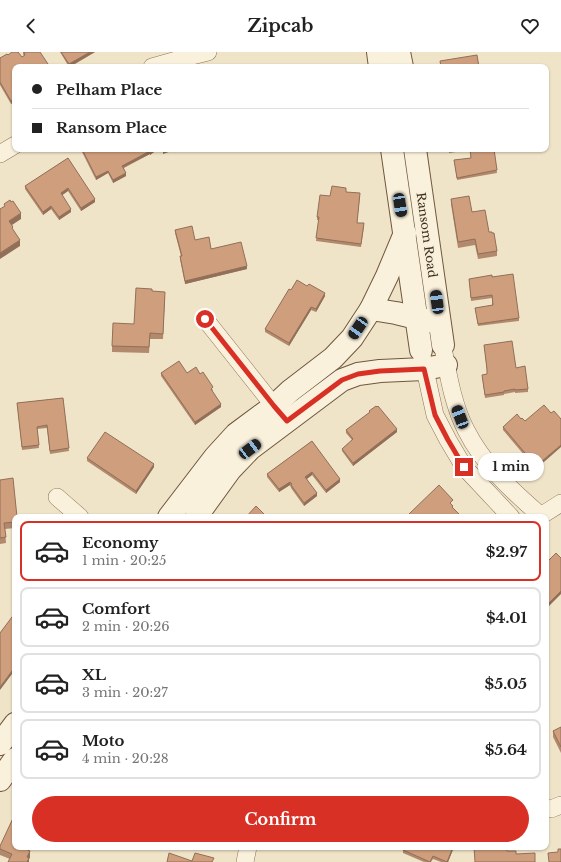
<!DOCTYPE html>
<meta charset="utf-8">
<style>
body{margin:0;font-family:"Libre Baskerville",serif;background:#f2f2f2;color:#222;height:100vh;display:flex;flex-direction:column;font-size:15px;white-space:nowrap}
*{box-sizing:border-box;margin:0}
p{font-size:13px;color:#767676}
.icon{flex:none;width:22px;height:22px;fill:none;stroke:currentColor;stroke-width:2;stroke-linecap:round;stroke-linejoin:round}
.map{position:relative;flex:1;overflow:hidden}
.panel{position:absolute;left:12px;top:462px;width:537px;height:336px;display:flex;flex-direction:column;background:#fff;border-radius:8px;box-shadow:0 1px 3px #0004}
.panel>*{flex:none}
.hud{position:absolute;left:12px;top:12px;width:537px;height:88px;border-radius:8px;box-shadow:0 1px 3px #0004;display:grid;align-content:center;height:88px;padding:0 20px;background:#fff}
.end{position:absolute;width:18px;height:18px;margin:-9px;border:5px solid #d93025;background:#fff;box-shadow:0 0 0 2px #fff}
.from{border-radius:50%}
.bubble{position:absolute;height:28px;border-radius:14px;background:#fff;box-shadow:0 1px 3px #0004;font-size:13px;font-weight:800;line-height:28px;text-align:center}
.car{position:absolute;width:12px;height:24px;margin:-12px -6px;border-radius:5px;box-shadow:0 0 3px 1px #0007;background:linear-gradient(#222 24%,#8ab4d8 0 40%,#222 0 76%,#8ab4d8 0 86%,#222 0)}
.hud b{display:flex;align-items:center;gap:14px;height:38px;font-size:15px}
.hud b+b{border-top:1px solid #e0e0e0}
.hud i{width:10px;height:10px;background:#222}
ul{padding:7px 0 0;list-style:none}
li{display:flex;align-items:center;gap:12px;height:60px;margin:0 8px 6px;padding:0 12px;border:2px solid #e0e0e0;border-radius:8px}
li div{flex:1}
li b{display:block;font-size:15px}
li em{font-style:normal;font-weight:800}
li.current{border-color:#d93025}
li>.icon{width:36px;height:36px;stroke-width:1.5}
.cta{display:flex;gap:8px;margin-top:auto;padding:8px 20px}
.cta a{flex:1;height:46px;border-radius:24px;background:#d93025;color:#fff;font-size:16px;font-weight:800;line-height:46px;text-align:center}
header{display:flex;justify-content:space-between;align-items:center;height:52px;padding:0 20px;background:#fff;font-size:18px;font-weight:800}
.map>svg:first-child{display:block}
.lines{fill:none;stroke-linecap:round;stroke-linejoin:round}
.street-casing{stroke:#8d765c;stroke-width:18}
.secondary-casing{stroke:#6f573f;stroke-width:24}
.street{stroke:#faf1dc;stroke-width:17}
.secondary{stroke:#faf1dc;stroke-width:22}
.wall{fill:#b2896c}
.shaded-wall{fill:#916f58}
.building{fill:#cf9f7d;stroke:#916f58}
.route{stroke:#d93025;stroke-width:5}
.labels{text-anchor:middle;dominant-baseline:central;stroke-width:3;stroke-linejoin:round;paint-order:stroke}
.street-label{font-size:12px;fill:#3d2e20;stroke:#f7eed8}
</style>
<header><svg class="icon" aria-label="back" viewBox="0 0 24 24"><path d="M15 5l-7 7 7 7"/></svg>Zipcab<svg class="icon" aria-label="heart" viewBox="0 0 24 24"><path d="M12 20l-8-8c-3-5 5-10 8-4 3-6 11-1 8 4z"/></svg></header>
<div class="map">
<svg width="561" height="810" viewBox="0 0 561 810">
<rect width="100%" height="100%" fill="#f0e4c8"/>
<g class="lines">
<defs>
<g id="street">
<path d="M152,15L180,7L208,0"/>
<path d="M0,102L15,93"/>
<path d="M205,267L282,364"/>
<path d="M444,301C449,327 454,355 466,378C483,412 512,439 540,463"/>
<path d="M422,304L435,363L448,388L464,415L511,465"/>
<path d="M57,445L80,465"/>
<path d="M539,465L561,451"/>
<path d="M546,756L551,757L561,753"/>
<path d="M245,810L248,795"/>
</g>
<g id="secondary">
<path d="M378,0L380,15"/>
<path d="M399,0L402,15"/>
<path d="M392,97L421,298"/>
<path d="M415,97L443,293"/>
<path d="M371,257L396,261L429,269"/>
<path d="M169,465L215,405L236,382L274,354L290,339L333,306L352,286L371,257L387,224L405,181"/>
<path d="M196,465L230,418L250,397L342,328L358,322L380,319L424,317L446,313"/>
<path d="M0,692L15,672"/>
<path d="M0,728L15,707"/>
</g>
</defs>
<use href="#street" class="street-casing"/>
<use href="#secondary" class="secondary-casing"/>
<use href="#street" class="street"/>
<use href="#secondary" class="secondary"/>
</g>
<g class="wall">
<path d="M23,0H40L11,52L0,33V6L22,5L24,4L23,2Z"/>
<path d="M60,0H95L70,15H69Z"/>
<path d="M82,97H154V100L150,103V102L124,116L126,124L113,131L108,121L96,128L82,100Z"/>
<path d="M449,97H494L497,121L457,128L454,108L471,106L470,98L449,101Z"/>
<path d="M68,106L95,150L81,159L68,139L62,143L71,160L59,168L51,157L43,163L25,137V134Z"/>
<path d="M346,140L360,144L357,171L364,174L361,195L316,189L319,168H317V165L330,144Z"/>
<path d="M451,147L472,160L489,180L497,199V204L478,207L475,193L458,196L451,152Z"/>
<path d="M175,178L211,197L247,217L185,232L180,207V204H181L175,181Z"/>
<path d="M492,225L519,266V269L478,274L475,256L492,253V246L471,249L469,227Z"/>
<path d="M291,238L325,244L316,260L311,258L289,294L265,280V277Z"/>
<path d="M152,239L165,245L163,287H150L149,301L112,300V294L134,272Z"/>
<path d="M484,293L516,316L528,337V340L515,341V340L504,342V343L485,346L482,323L487,322V320Z"/>
<path d="M161,321H187L200,322L213,338L212,339L221,355L195,373L161,324Z"/>
<path d="M63,346L69,399L50,402L47,376L37,377L39,396L22,398L17,351Z"/>
<path d="M369,359L397,380L353,414L342,399V397L352,388L346,381V378L369,361Z"/>
<path d="M551,361L536,417L503,378V375L521,367L525,369Z"/>
<path d="M312,389L340,430L326,441L312,423L307,427L317,444L304,454L291,436L290,433L279,440L267,425V422Z"/>
<path d="M87,406L154,415L136,442L87,409Z"/>
<path d="M0,428L15,465V476L5,477L6,491L0,492Z"/>
<path d="M561,675V701L553,685V679Z"/>
<path d="M0,794L30,795L29,798L30,805L29,807V810L10,807L0,803Z"/>
<path d="M404,795H454L448,810H441L433,807L431,810H424L403,801V798Z"/>
</g>
<g class="shaded-wall">
<path d="M90,0H95L69,15V12Z"/>
<path d="M15,47V49L11,52V49Z"/>
<path d="M169,97H177L163,102V99Z"/>
<path d="M154,98V100L150,103V100Z"/>
<path d="M150,99V102L122,116V114Z"/>
<path d="M108,119V121L96,128V125Z"/>
<path d="M126,121V124L113,131V128Z"/>
<path d="M68,136V139L61,144V141Z"/>
<path d="M95,147V150L81,159V156Z"/>
<path d="M51,154V157L43,163V160Z"/>
<path d="M71,157V160L59,168V165Z"/>
<path d="M21,161V167L9,175V169Z"/>
<path d="M20,188V194L0,207V201Z"/>
<path d="M247,214V217L185,232V229Z"/>
<path d="M325,241V244L316,260V257Z"/>
<path d="M311,255V258L289,294V291Z"/>
<path d="M221,352V355L195,373V370Z"/>
<path d="M397,377V380L353,414V411Z"/>
<path d="M561,393V395L536,417V414Z"/>
<path d="M154,412V415L136,442V439Z"/>
<path d="M312,420V423L305,428V425Z"/>
<path d="M340,427V430L326,441V438Z"/>
<path d="M290,430V433L279,440V437Z"/>
<path d="M317,441V444L304,454V451Z"/>
<path d="M561,539V542L546,557V554Z"/>
<path d="M15,615V618L0,638V635Z"/>
<path d="M28,795H30L26,803V797Z"/>
<path d="M453,795H454L448,810H447Z"/>
<path d="M30,799V805L29,807V810H27V805Z"/>
</g>
<g class="building">
<path d="M12,0H18L22,5L25,3L24,0H40L50,15H15V47L11,49L0,30V6L7,2L8,3Z"/>
<path d="M61,0H90L69,12Z"/>
<path d="M477,3L479,15H441L440,9Z"/>
<path d="M82,97H154V98L150,100V99L122,114L126,121L113,128L108,119L96,125Z"/>
<path d="M162,97H169L163,99Z"/>
<path d="M470,97H494L497,118L457,126L454,108L471,106Z"/>
<path d="M68,106L95,147L81,156L68,136L61,141L71,157L59,165L51,154L43,160L25,134Z"/>
<path d="M332,134L346,136V140L360,141L357,171H364L361,192L316,186L319,165H317L320,143L330,144Z"/>
<path d="M469,144L472,160L485,158L489,180H492V181H494L497,199L478,202L475,187L458,190L451,147Z"/>
<path d="M10,148L11,150L13,149L21,161L9,169L13,175L12,176L20,188L0,201V157L5,154L4,152Z"/>
<path d="M192,174L195,188L209,185L211,197L241,190L247,214L185,229L180,204H182L175,178Z"/>
<path d="M513,222L519,266L478,272L475,256L493,253L492,243L471,246L469,227L492,223V225Z"/>
<path d="M297,228L307,234L309,232L325,241L316,257L311,255L289,291L265,277L289,237L291,238Z"/>
<path d="M136,236L152,237V239L165,240L163,282L150,281L149,295L112,294L113,271L134,272Z"/>
<path d="M512,289L516,316L525,314L528,337L515,338V337L504,339V340L485,343L482,323L487,322V317L484,293Z"/>
<path d="M179,309L187,321L196,315L200,322L203,320L213,335L211,337L221,352L195,370L161,321Z"/>
<path d="M63,346L69,396L50,399L47,373L37,375L39,393L22,395L17,351Z"/>
<path d="M544,353L551,361L554,359L561,367V393L536,414L503,375L517,362L521,367L522,366L525,369Z"/>
<path d="M376,354L377,355L378,354L397,377L353,411L342,397L353,387L346,378L370,360L369,359Z"/>
<path d="M105,380L154,412L136,439L87,406Z"/>
<path d="M312,389L340,427L326,438L312,420L305,425L317,441L304,451L291,433L292,432L290,430L279,437L267,422Z"/>
<path d="M13,426L17,465H15V470L4,471L6,485L0,486V428Z"/>
<path d="M439,433L453,448L450,451L453,454L452,455L460,463L461,462L463,465H411L408,463Z"/>
<path d="M256,454L267,465H246Z"/>
<path d="M556,501L561,506V539L546,554V511Z"/>
<path d="M15,561V615L0,635V581Z"/>
<path d="M561,675V695L553,679Z"/>
<path d="M15,762V795H28L26,797L30,799L27,805L29,806L27,810H8L12,802L0,797V794Z"/>
<path d="M404,795H453L447,810L433,804L430,810L403,798Z"/>
<path d="M474,795H506L507,799H516V802L535,801V810H475Z"/>
<path d="M558,797H561V810H549L548,801L558,800Z"/>
<path d="M169,801L192,809L195,801L214,806L212,810H167Z"/>
</g>
<g class="lines">
<path class="route" d="M205,267L274,354L287,369L342,328L358,322L380,319L424,317L435,363L448,388L464,415"/>
</g>
<g class="labels">
<g class="street-label">
<text transform="translate(427 183) rotate(82)">Ransom Road</text>
</g>
</g>
</svg>
<i class="end from" style="left:205px;top:267px"></i>
<i class="end" style="left:464px;top:415px"></i>
<div class="bubble" style="left:478px;top:401px;width:66px">1 min</div>
<i class="car" style="left:400px;top:153px;rotate:171deg"></i>
<i class="car" style="left:437px;top:250px;rotate:352deg"></i>
<i class="car" style="left:358px;top:276px;rotate:214deg"></i>
<i class="car" style="left:460px;top:365px;rotate:339deg"></i>
<i class="car" style="left:250px;top:397px;rotate:53deg"></i>
<div class="hud">
<b><i class="from"></i>Pelham Place</b>
<b><i></i>Ransom Place</b>
</div>
<section class="panel">
<ul>
<li class="current"><svg class="icon" aria-label="car" viewBox="0 0 24 24"><path d="M5 17H2v-5l4-1 3-4h7l3 4 3 1v5h-3M9 17h6M6 11h13"/><circle cx="7" cy="17" r="2"/><circle cx="17" cy="17" r="2"/></svg><div><b>Economy</b><p>1 min · 20:25</p></div><em>$2.97</em></li>
<li><svg class="icon" aria-label="car" viewBox="0 0 24 24"><path d="M5 17H2v-5l4-1 3-4h7l3 4 3 1v5h-3M9 17h6M6 11h13"/><circle cx="7" cy="17" r="2"/><circle cx="17" cy="17" r="2"/></svg><div><b>Comfort</b><p>2 min · 20:26</p></div><em>$4.01</em></li>
<li><svg class="icon" aria-label="car" viewBox="0 0 24 24"><path d="M5 17H2v-5l4-1 3-4h7l3 4 3 1v5h-3M9 17h6M6 11h13"/><circle cx="7" cy="17" r="2"/><circle cx="17" cy="17" r="2"/></svg><div><b>XL</b><p>3 min · 20:27</p></div><em>$5.05</em></li>
<li><svg class="icon" aria-label="car" viewBox="0 0 24 24"><path d="M5 17H2v-5l4-1 3-4h7l3 4 3 1v5h-3M9 17h6M6 11h13"/><circle cx="7" cy="17" r="2"/><circle cx="17" cy="17" r="2"/></svg><div><b>Moto</b><p>4 min · 20:28</p></div><em>$5.64</em></li>
</ul>
<div class="cta"><a>Confirm</a></div>
</section>
</div>
